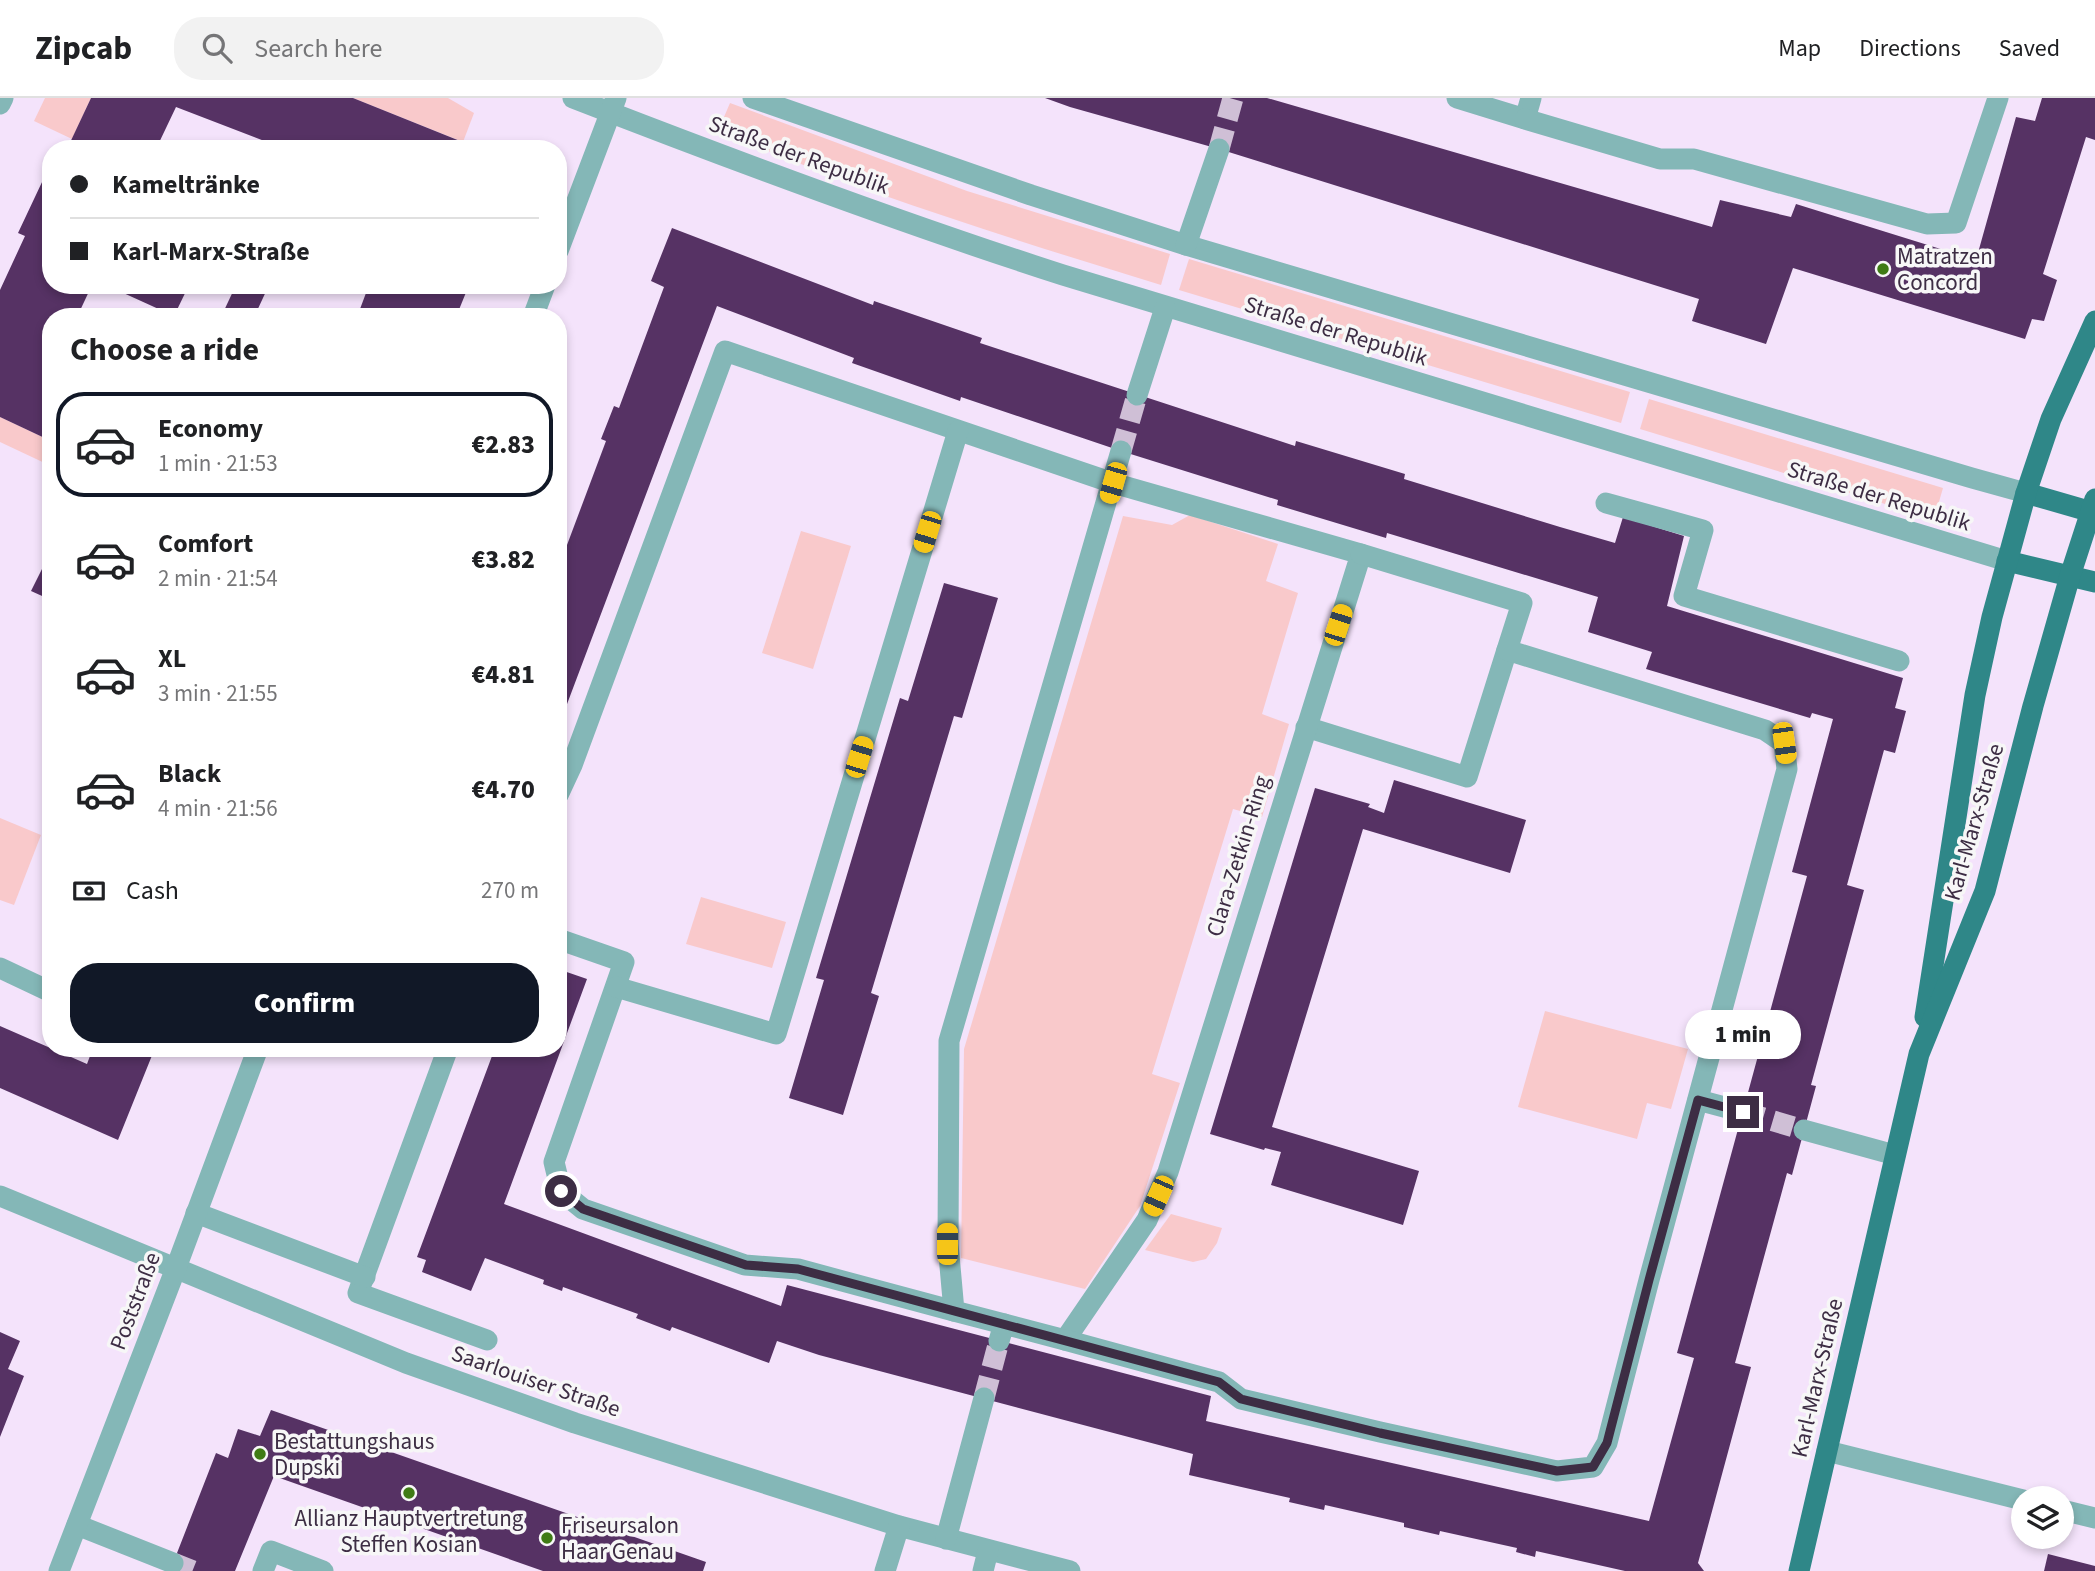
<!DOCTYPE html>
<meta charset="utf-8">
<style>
body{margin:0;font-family:"Source Sans 3",sans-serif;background:#f2f2f2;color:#202124;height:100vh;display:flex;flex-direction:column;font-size:26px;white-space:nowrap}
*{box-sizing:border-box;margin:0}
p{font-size:23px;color:#757577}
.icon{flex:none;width:38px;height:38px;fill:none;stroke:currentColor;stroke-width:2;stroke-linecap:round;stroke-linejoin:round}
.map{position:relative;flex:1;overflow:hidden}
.drawer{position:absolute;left:42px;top:210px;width:525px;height:749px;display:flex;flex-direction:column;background:#fff;border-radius:28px;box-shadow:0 4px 10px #0003}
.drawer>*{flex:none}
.top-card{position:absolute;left:42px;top:42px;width:525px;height:154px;border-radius:28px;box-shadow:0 4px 10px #0003;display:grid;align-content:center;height:154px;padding:0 28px;background:#fff}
.fabs{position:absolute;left:2011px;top:1388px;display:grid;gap:14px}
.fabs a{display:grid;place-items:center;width:63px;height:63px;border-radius:50%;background:#fff;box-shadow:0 4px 10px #0003;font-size:35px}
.end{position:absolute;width:32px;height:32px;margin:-16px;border:9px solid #3d2d44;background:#fff;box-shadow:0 0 0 4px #fff}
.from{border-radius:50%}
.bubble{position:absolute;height:49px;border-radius:24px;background:#fff;box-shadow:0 4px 10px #0003;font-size:23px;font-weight:800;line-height:49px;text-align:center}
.car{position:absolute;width:21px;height:42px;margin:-21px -10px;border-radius:9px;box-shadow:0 0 5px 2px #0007;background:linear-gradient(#f5c518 24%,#345 0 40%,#f5c518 0 76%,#345 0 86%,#f5c518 0)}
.top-card b{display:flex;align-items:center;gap:24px;height:66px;font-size:26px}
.top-card b+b{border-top:2px solid #e0e0e0}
.top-card i{width:18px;height:18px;background:#202124}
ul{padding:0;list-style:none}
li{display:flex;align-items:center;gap:21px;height:105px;margin:0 14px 10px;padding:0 14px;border:4px solid transparent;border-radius:28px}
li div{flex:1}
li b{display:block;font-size:26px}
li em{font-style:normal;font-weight:800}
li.active{border-color:#111827}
li>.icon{width:63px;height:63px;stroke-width:1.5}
h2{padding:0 28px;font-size:32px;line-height:84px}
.pay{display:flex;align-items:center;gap:18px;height:77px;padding:0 28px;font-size:26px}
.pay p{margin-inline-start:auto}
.primary-button{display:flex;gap:14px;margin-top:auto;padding:14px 28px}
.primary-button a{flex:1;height:80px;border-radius:28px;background:#111827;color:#fff;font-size:28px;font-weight:800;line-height:80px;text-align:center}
header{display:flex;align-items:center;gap:42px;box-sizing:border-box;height:98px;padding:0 35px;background:#fff;border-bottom:2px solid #e0e0e0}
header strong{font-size:33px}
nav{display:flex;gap:38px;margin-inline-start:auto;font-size:24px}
.search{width:490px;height:63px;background:#f2f2f2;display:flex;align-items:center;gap:18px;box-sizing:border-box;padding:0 24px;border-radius:28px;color:#757577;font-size:26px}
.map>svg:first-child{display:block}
.green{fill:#f9c9cb}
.building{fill:#563264}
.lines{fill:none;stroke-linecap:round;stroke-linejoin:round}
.minor-tunnel{stroke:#cfbfd6;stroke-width:21;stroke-dasharray:21 10;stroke-linecap:butt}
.minor{stroke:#84b7b7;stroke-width:21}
.major{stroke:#2f8788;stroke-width:21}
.route{stroke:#3d2d44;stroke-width:9}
.poi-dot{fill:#3f7b15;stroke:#f7f7f7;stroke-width:2.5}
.labels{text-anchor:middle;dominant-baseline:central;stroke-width:7;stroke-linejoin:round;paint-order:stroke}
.street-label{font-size:23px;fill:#3d2d44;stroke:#f7f7f7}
.poi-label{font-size:23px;fill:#3d2d44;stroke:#f7f7f7;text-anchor:start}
</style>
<header>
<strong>Zipcab</strong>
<div class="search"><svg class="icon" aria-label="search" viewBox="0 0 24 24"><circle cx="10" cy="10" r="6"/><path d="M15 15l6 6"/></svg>Search here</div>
<nav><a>Map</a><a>Directions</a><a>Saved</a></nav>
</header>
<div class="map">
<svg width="2095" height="1473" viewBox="0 0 2095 1473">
<rect width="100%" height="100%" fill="#f4e3fb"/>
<g class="green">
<path d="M45,0H91L72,41L34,23Z"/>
<path d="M353,0H448L474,15L463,44Z"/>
<path d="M730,5L967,93L1170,156L1161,187C1066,158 971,128 877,95C824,76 771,54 718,33Z"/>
<path d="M1189,161L1630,294L1621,325L1179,192Z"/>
<path d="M1649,301L1943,390L1934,421L1640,331Z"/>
<path d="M0,319L51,343V368L0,344Z"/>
<path d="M1190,417L1278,446L1266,483L1298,495L1262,616L1289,626L1262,719L1233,711L1152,976L1180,985L1140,1108L1085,1191L961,1160L964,951L1123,418L1172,427Z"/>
<path d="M801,433L851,448L813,571L762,555Z"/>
<path d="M0,720L41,737L14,807L0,802Z"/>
<path d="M701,799L786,824L772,870L686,846Z"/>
<path d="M1545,913L1688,951L1671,1011L1647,1005L1637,1041L1518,1009Z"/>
<path d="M1171,1116L1222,1130L1217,1145L1206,1161L1193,1164L1145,1152Z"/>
</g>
<g class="building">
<path d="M91,0H353L480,51H285L176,9L156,51H67Z"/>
<path d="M1045,0H1267L1712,129L1720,102L1791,119L1796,106L1976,162L2016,19L2035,23L2042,0H2095V42L2086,39L2043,176L2057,182L2044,223L2032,221L2025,241L1793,170L1766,246L1692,223L1699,201L1219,51L1070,9Z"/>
<path d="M51,65V187H92L77,219H51V343L0,319V192L25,138L18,135Z"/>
<path d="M672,130L873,207L874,203L982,240L980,245L1295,348L1296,343L1405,376L1404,381L1560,429L1615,445L1623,419L1684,438L1667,508L1903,580L1895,610L1906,613L1895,655L1884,652L1847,787L1864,792L1811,987L1816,988L1792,1077L1787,1075L1735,1265L1751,1269L1698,1465L1704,1473H1625L1536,1453L1535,1459L1516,1454L1517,1450L1440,1433L1439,1437L1404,1429V1425L1325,1407L1324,1412L1289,1404L1290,1400L1189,1377L1193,1356L819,1257L777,1243L769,1265L672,1229L670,1233L636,1220L638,1216L563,1189L562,1193L543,1186L544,1182L485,1160L471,1193L422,1174L426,1162L417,1159L495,950H558V871L587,881L504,1106L781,1208L787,1187L1211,1298L1206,1323L1649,1423L1694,1260L1677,1255L1807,778L1792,774L1833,621L1812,615L1810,620L1646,571L1652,554L1588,534L1598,499L1387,435L1386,440L1277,407L1278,402L1121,353L961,299L960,303L852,265L854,260L717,208L558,630V471L606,343L601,341L614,308L619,310L664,189L651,183Z"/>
<path d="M121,187H189L174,218L119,193Z"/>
<path d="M236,187H269L256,215L259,216L258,219H221Z"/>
<path d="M369,187H469L456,219H357Z"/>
<path d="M48,459L51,460V502L31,493Z"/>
<path d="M944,485L998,500L962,620L954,618L939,668L871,895L879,898L843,1017L789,1000L824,882L816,880L900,600L908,603Z"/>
<path d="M1394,682L1526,722L1510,775L1363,731L1272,1029L1419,1073L1403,1127L1271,1087L1281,1054L1265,1050L1264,1052L1210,1036L1315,690L1370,706L1368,709L1384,715Z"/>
<path d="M0,928L87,966L93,950H155L118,1042L0,990Z"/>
<path d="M0,1234L20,1243L8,1271L24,1278L0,1339Z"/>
<path d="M271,1312L706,1464L703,1473H543L274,1378L235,1473H170L216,1355L228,1360L238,1331L260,1338Z"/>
<path d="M2048,1456L2095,1468V1473H2044Z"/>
</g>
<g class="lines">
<g class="minor-tunnel">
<path d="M1219,51L1233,0"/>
<path d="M1121,353L1137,297"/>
<path d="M1743,1014L1804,1032"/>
<path d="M984,1300L999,1243"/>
<path d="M173,1465L193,1473"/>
</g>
<g class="minor">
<path d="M573,0C735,63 898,124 1063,177L2007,463"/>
<path d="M753,0L1031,97L1186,147L1972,380L2026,395"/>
<path d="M1457,0L1525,21L1531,0"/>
<path d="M0,6L3,0"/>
<path d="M1525,21L1660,61H1694L1927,126L1956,125L1998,0"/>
<path d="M1186,147L1219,51"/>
<path d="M558,153L616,0"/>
<path d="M533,219L545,187"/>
<path d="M1137,297L1165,210"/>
<path d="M1606,405L1703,432L1684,498L1899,563"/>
<path d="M1306,629L1467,679L1507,552"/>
<path d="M558,697L572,667L725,253L1113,385L1361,456L1168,1074L1147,1122L1065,1242L1004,1226L999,1243"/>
<path d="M558,841L624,864L554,1064L561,1093L583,1111L745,1167L798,1171L954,1213"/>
<path d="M0,870L51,894"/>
<path d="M616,889L776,936L958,333"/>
<path d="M448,950L358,1195L487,1242"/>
<path d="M1698,1002L1743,1014"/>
<path d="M1804,1032L1895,1057"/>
<path d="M0,1098L406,1265L575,1325L899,1428L1070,1473"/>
<path d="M196,1115L365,1179"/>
<path d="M1004,1226L954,1213L948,1146L949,943L1121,353"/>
<path d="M1065,1242L1219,1284L1241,1301L1380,1334L1557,1373L1593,1369L1607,1345L1649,1182L1787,671L1784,645L1765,632L1507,552L1522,505L1361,456"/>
<path d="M1827,1353L2023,1402"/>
<path d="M2062,1412L2095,1420"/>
<path d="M77,1427L173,1465"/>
<path d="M946,1441L984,1300"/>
<path d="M59,1473L176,1170L258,950"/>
<path d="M263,1473L271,1453L323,1473"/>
<path d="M885,1473L899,1428"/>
<path d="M983,1473L988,1453"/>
</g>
<g class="major">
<path d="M2026,395L2095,415"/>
<path d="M2007,463L2095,484"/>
<path d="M1925,919L1975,597L1992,519L2026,395L2051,321L2095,223"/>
<path d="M1799,1473L1919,956L1985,793L2033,608L2070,478L2095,401"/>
</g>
</g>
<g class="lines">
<path class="route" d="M561,1093L583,1111L746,1167L798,1171L1219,1284L1241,1301L1380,1335L1557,1373L1593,1369L1607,1345L1649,1182L1698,1002L1743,1014"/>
</g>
<g class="poi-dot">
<circle cx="1883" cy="171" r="7"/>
<circle cx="260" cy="1356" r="7"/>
<circle cx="409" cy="1395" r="7"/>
<circle cx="547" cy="1440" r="7"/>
</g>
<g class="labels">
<g class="street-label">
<text transform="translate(799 57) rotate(20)">Straße der Republik</text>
<text transform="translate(1336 233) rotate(17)">Straße der Republik</text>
<text transform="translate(1879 398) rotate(17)">Straße der Republik</text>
<text transform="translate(1974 724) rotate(-74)">Karl-Marx-Straße</text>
<text transform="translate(1238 758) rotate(-73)">Clara-Zetkin-Ring</text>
<text transform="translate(135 1203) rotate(-69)">Poststraße</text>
<text transform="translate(1817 1280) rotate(-77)">Karl-Marx-Straße</text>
<text transform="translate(536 1283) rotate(19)">Saarlouiser Straße</text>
</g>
<g class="poi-label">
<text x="1897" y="158">Matratzen<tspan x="1897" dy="26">Concord</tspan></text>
<text x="274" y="1343">Bestattungshaus<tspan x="274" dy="26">Dupski</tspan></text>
<text x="409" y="1420" text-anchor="middle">Allianz Hauptvertretung<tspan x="409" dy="26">Steffen Kosian</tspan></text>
<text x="561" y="1427">Friseursalon<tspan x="561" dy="26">Haar Genau</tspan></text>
</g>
</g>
</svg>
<div class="fabs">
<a><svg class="icon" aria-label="layers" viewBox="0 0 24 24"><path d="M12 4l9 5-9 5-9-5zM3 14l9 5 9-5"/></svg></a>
</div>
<i class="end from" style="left:561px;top:1093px"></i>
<i class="end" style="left:1743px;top:1014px"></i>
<div class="bubble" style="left:1685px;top:912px;width:116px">1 min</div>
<i class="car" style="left:1113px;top:385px;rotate:196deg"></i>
<i class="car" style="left:927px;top:434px;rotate:197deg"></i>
<i class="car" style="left:1338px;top:527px;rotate:18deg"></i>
<i class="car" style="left:1784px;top:645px;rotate:172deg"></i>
<i class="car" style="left:859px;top:659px;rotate:17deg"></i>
<i class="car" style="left:1158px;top:1098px;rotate:204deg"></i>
<i class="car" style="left:947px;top:1146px;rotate:0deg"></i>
<div class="top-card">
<b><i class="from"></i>Kameltränke</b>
<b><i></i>Karl-Marx-Straße</b>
</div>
<section class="drawer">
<h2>Choose a ride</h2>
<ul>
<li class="active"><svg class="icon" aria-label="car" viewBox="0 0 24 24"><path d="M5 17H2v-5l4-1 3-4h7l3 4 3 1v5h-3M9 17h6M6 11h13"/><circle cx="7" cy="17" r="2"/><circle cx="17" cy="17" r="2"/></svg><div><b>Economy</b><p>1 min · 21:53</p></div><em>€2.83</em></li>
<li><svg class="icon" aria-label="car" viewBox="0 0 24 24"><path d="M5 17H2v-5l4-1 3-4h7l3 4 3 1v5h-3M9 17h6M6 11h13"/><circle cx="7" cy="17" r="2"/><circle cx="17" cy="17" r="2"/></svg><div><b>Comfort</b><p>2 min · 21:54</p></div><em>€3.82</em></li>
<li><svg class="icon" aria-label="car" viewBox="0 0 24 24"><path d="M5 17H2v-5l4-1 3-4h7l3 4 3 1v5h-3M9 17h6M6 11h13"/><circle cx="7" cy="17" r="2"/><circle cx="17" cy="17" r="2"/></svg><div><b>XL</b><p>3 min · 21:55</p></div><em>€4.81</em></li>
<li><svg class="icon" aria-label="car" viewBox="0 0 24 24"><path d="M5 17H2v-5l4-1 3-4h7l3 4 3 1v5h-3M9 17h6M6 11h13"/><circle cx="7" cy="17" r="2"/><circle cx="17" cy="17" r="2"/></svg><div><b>Black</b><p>4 min · 21:56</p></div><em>€4.70</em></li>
</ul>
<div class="pay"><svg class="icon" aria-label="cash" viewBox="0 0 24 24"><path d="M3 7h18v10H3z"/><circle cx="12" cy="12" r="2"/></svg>Cash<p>270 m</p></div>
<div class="primary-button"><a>Confirm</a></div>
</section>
</div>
